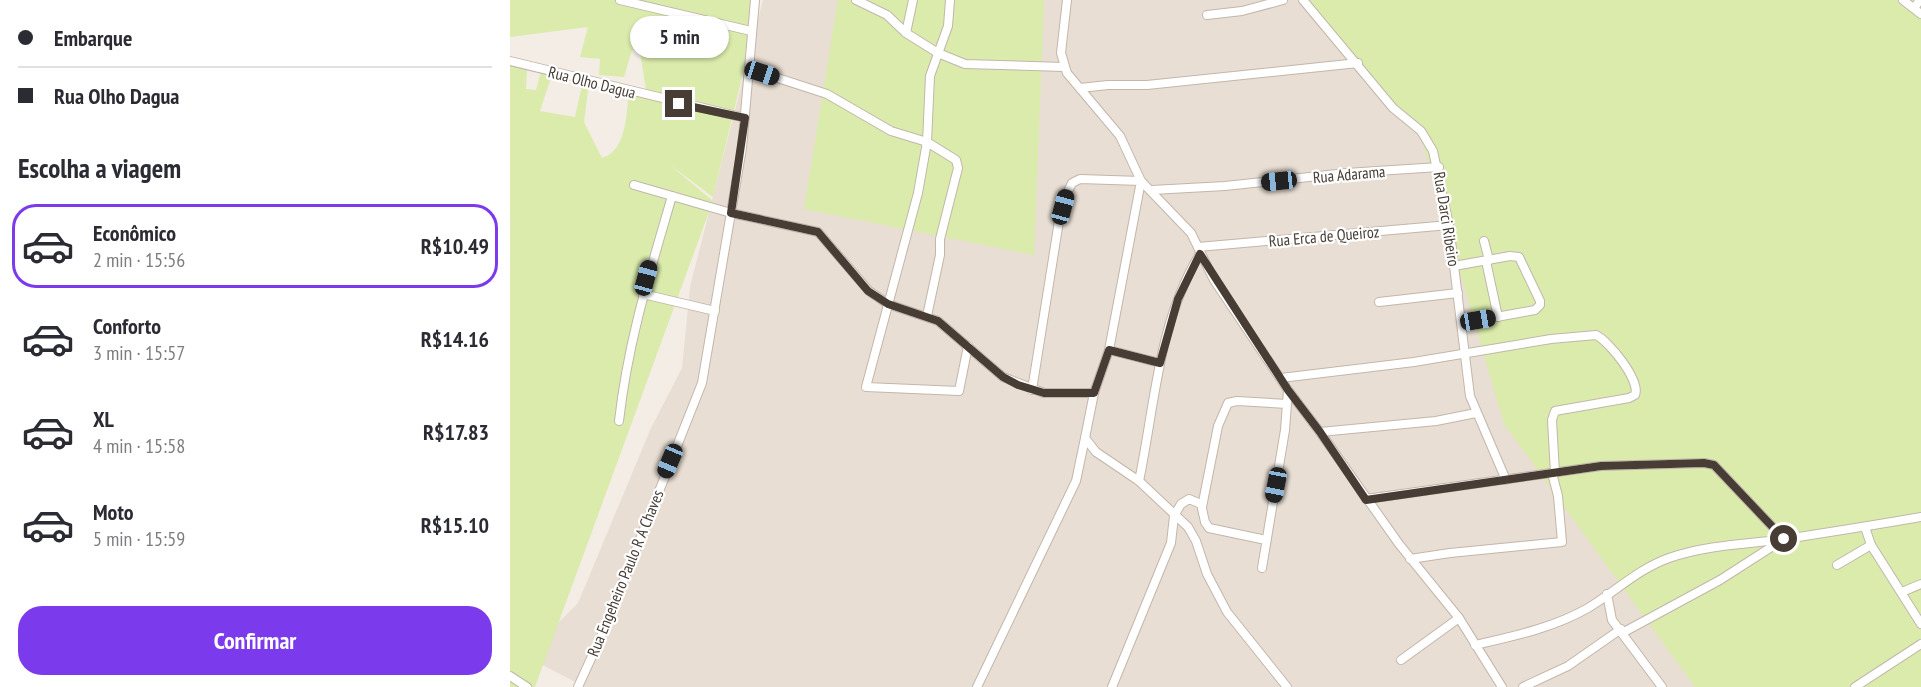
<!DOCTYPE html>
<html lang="pt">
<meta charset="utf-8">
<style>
body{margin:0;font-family:"PT Sans Narrow",sans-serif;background:#f7f7f7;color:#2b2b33;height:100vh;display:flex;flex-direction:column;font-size:22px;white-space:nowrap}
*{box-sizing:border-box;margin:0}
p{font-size:20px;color:#7c7c81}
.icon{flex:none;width:33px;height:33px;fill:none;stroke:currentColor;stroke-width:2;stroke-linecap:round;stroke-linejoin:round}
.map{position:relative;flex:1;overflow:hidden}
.sheet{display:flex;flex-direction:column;background:#fff;width:510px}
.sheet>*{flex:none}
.top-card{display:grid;align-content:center;height:132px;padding:0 18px;background:#fff}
.end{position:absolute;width:27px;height:27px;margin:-14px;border:8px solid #473d35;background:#fff;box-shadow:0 0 0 3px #fff}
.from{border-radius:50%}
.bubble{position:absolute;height:42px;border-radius:21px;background:#fff;box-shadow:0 2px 4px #0004;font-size:20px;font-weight:600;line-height:42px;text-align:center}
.car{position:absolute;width:18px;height:36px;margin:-18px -9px;border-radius:8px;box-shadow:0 0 4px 2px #0007;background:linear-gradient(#222 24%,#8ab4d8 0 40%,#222 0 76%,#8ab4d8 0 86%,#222 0)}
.top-card b{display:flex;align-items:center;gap:21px;height:57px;font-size:22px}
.top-card b+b{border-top:2px solid #e1e1e2}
.top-card i{width:15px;height:15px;background:#2b2b33}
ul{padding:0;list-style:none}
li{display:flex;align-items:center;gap:18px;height:84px;margin:0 12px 9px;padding:0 6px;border:3px solid transparent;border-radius:24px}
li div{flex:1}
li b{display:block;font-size:22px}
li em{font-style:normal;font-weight:600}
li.selected{border-color:#7c3aed}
li>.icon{width:54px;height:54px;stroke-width:1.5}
h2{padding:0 18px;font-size:27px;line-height:72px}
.action{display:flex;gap:12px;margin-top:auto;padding:12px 18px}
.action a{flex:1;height:69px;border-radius:24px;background:#7c3aed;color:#fff;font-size:24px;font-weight:600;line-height:69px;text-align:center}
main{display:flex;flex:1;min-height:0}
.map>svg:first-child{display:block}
.residential{fill:#e8ded3}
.green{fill:#daebac}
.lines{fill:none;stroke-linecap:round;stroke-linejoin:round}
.minor-casing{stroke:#c3b6ab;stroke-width:10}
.minor{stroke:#fff;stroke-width:8}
.route{stroke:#473d35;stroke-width:8}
.labels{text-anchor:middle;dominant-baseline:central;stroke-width:4.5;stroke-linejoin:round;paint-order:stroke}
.street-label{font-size:16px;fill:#473d35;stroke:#fff}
</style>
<main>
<section class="sheet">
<div class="top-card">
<b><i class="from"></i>Embarque</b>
<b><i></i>Rua Olho Dagua</b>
</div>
<h2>Escolha a viagem</h2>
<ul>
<li class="selected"><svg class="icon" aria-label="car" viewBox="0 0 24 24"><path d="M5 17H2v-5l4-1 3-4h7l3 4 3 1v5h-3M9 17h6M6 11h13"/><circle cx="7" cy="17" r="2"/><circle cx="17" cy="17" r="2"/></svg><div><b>Econômico</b><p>2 min · 15:56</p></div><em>R$10.49</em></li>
<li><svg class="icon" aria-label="car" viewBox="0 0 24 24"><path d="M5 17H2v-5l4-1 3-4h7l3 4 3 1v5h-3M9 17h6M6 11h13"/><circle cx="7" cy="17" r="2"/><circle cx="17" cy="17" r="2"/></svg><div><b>Conforto</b><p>3 min · 15:57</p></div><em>R$14.16</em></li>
<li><svg class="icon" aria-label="car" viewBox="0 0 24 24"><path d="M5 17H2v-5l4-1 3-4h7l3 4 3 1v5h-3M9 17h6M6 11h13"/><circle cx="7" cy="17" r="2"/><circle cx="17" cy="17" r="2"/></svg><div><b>XL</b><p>4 min · 15:58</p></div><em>R$17.83</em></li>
<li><svg class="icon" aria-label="car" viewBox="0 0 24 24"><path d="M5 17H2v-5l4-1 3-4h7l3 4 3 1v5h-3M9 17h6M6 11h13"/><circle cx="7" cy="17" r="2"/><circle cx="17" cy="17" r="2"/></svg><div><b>Moto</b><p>5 min · 15:59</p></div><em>R$15.10</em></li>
</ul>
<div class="action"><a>Confirmar</a></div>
</section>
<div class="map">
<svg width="1411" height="687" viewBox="0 0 1411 687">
<rect width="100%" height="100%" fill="#f4ede6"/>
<path class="residential" d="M253,0H805L1411,687H75L15,656L68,603L141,428L172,368L180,287Z"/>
<g class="green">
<path d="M0,0H242L233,73L203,197L159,164L203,201L25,687H0V65L17,69L16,89L26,90L31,71L42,74L30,111L65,117L73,81L79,83L74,122L92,158C117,151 116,113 119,93L137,96L130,52L122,50L114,77L89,75L90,59L70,57L78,27L0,37Z"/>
<path d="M328,0H534L524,255L294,209Z"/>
<path d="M795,0H1411V687H1185L994,424L905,116L903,126Z"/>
</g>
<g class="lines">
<defs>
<g id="minor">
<path d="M110,0L241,31"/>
<path d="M346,0L377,15L396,33L428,53L455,64L554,67"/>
<path d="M440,0L438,26L420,76L417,142L408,193L356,387L449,391L458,346"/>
<path d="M557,0L551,53L557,73L610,136L631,181L681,233L704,280L778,390L810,432L889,544L949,618L992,687"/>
<path d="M793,0L883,108L911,131L923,151L939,225L960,396L996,480"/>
<path d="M1393,0L1411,14"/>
<path d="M1404,8L1410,0"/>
<path d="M697,15L732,11L773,0"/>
<path d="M396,33L403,0"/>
<path d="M0,61L235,118"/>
<path d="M240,69L317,94L381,131L417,142L446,160L448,168L430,239V255L417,316"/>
<path d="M570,88L598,85H637L848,63"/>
<path d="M124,185L221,213L308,232L359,291L378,304L428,321L493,377L534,393H584"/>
<path d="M642,190L715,186L836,173L929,167"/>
<path d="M974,241L979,260"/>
<path d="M688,247L939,225"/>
<path d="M976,261L988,317"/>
<path d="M944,266L1000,256L1009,257L1030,301V305L1025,310L953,323"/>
<path d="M133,294L205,311"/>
<path d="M869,302L948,293"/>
<path d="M599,350L650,363"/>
<path d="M771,378L904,362L1041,339L1086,335C1099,341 1131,381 1125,395L1119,398L1045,411L1042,420L1045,473"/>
<path d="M522,390L549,221L557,193L562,183L570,179L631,181L599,350L584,393L575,438L586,452L629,481L678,527L686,541L697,574L717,612L777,687"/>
<path d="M109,421C118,341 140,272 162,196"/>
<path d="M810,432L926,421L966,413"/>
<path d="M629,481C645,405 648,322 690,254"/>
<path d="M856,499L1091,466L1194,463L1204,465L1274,539"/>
<path d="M692,507L708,426L718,403L727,401L777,404"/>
<path d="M1355,527L1361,545L1411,624"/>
<path d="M900,559L940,553L1052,542L1048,496L1042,473"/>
<path d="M1327,565L1361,545"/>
<path d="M752,568L775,430L778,390"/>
<path d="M1392,592L1411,584"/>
<path d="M1097,594L1102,620L1152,687"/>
<path d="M1114,632L1210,580L1274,539"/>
<path d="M965,645C1004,636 1043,628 1078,608C1105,592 1128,569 1159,558C1197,545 1236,544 1276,539C1321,532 1366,525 1411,517"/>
<path d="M891,660L949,618"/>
<path d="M0,676L17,687"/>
<path d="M68,687L94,630L192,383L232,148L245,0"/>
<path d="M467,687L566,481L575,438"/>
<path d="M602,687L661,543L664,516L671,504L679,499L691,504L695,522L699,528L756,540"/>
<path d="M1013,687L1058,666L1111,629"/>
<path d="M1345,687L1411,644"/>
</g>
</defs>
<use href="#minor" class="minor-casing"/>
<use href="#minor" class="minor"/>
</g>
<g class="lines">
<path class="route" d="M169,104L235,118L221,213L308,232L358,291L378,304L428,321L493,377L508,385L534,393H584L599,350L650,363L668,299L690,254L778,390L810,432L856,500L1091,466L1194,463L1204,465L1274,539"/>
</g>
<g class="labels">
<g class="street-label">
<text transform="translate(82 82) rotate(14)">Rua Olho Dagua</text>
<text transform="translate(839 174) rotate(-5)">Rua Adarama</text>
<text transform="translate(937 219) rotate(81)">Rua Darci Ribeiro</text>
<text transform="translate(814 236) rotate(-5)">Rua Erca de Queiroz</text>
<text transform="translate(115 573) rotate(-68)">Rua Engeheiro Paulo R A Chaves</text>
</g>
</g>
</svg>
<i class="end from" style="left:1274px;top:539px"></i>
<i class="end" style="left:169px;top:104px"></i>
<div class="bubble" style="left:120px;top:16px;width:99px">5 min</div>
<i class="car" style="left:252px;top:73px;rotate:108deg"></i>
<i class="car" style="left:769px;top:181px;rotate:264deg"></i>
<i class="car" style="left:553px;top:207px;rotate:15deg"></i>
<i class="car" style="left:136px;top:278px;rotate:15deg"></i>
<i class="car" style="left:968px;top:320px;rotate:81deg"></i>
<i class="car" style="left:160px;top:461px;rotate:203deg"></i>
<i class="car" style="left:766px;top:485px;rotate:191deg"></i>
</div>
</main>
